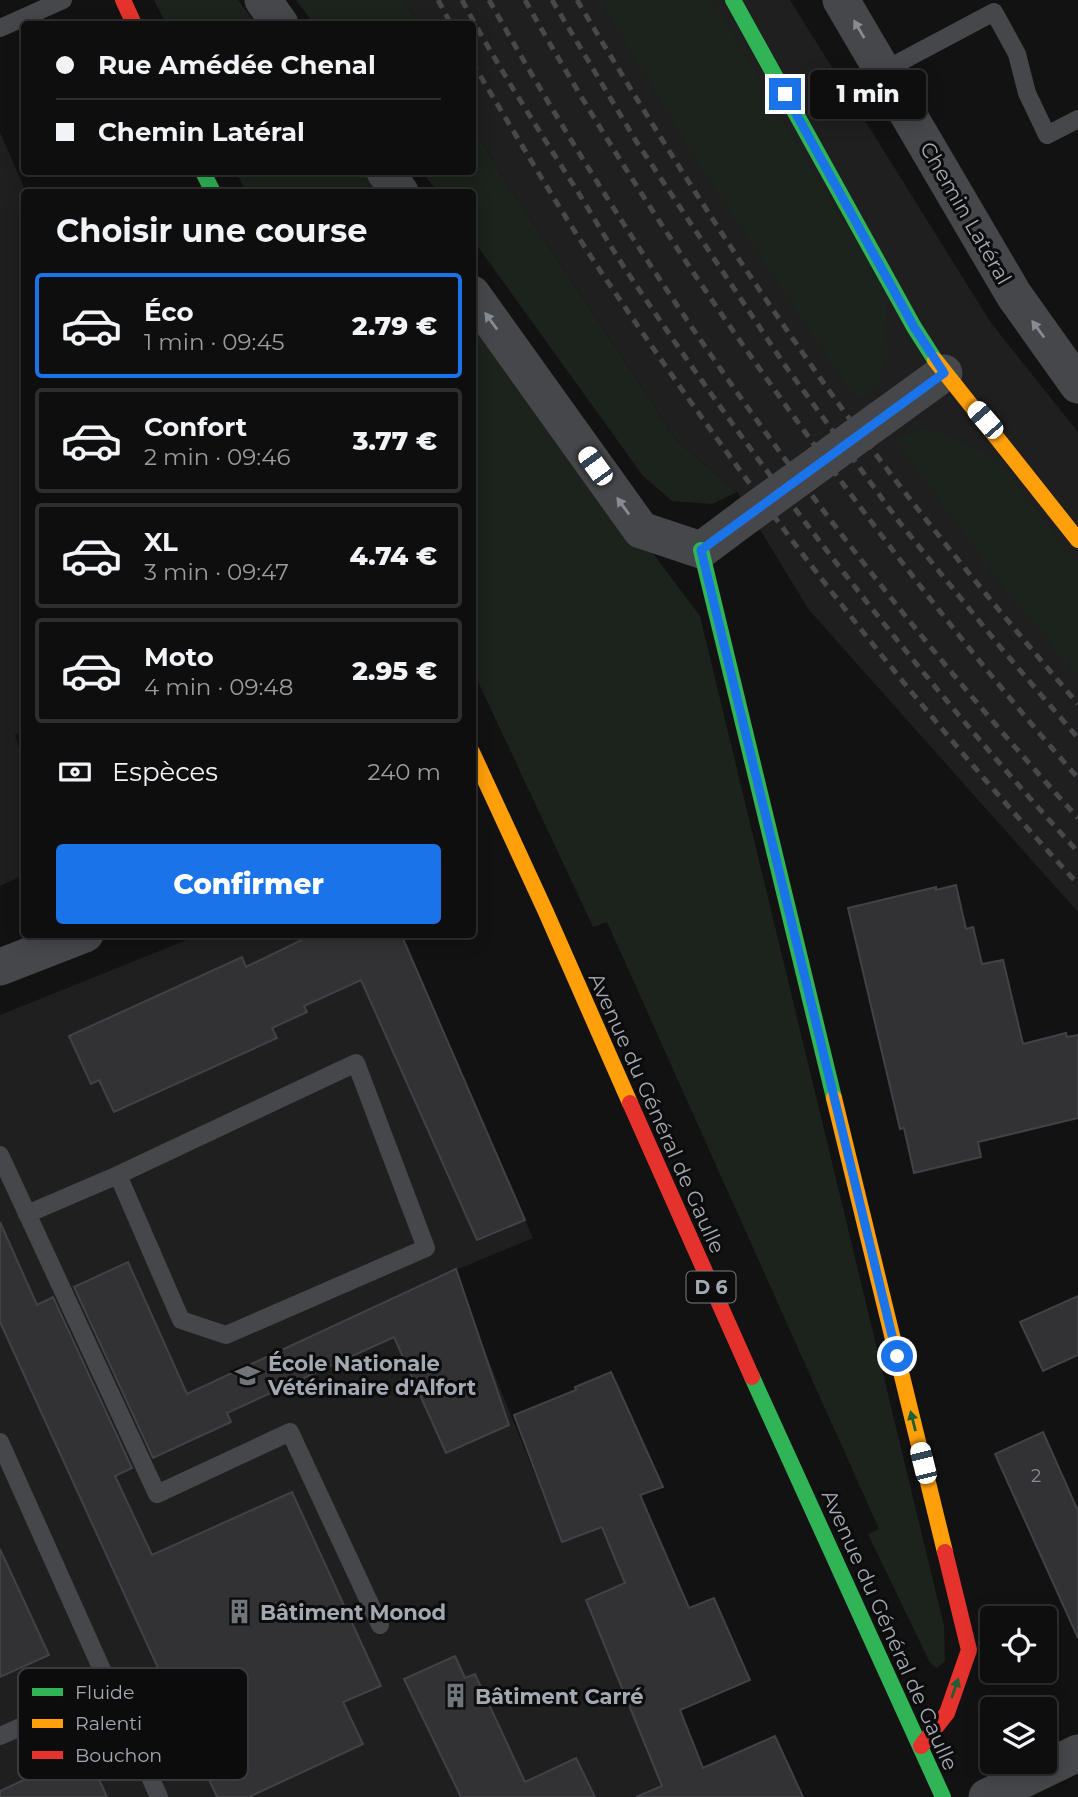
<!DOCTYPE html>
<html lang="fr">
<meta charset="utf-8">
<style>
body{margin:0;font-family:Montserrat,sans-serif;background:#1c1c1c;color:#f1f3f6;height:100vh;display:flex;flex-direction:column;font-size:26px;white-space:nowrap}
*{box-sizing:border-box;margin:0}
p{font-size:23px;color:#9b9c9e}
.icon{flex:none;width:38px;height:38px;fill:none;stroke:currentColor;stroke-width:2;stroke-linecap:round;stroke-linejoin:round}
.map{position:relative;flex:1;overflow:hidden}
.details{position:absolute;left:21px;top:189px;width:455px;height:749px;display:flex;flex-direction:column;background:#0e0e0e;border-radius:7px;box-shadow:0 4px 18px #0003,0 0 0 2px #2e2e2e}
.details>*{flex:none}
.banner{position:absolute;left:21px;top:21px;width:455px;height:154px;border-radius:7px;box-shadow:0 4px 18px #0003,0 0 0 2px #2e2e2e;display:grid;align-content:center;height:154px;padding:0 35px;background:#0e0e0e}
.tools{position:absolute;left:980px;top:1606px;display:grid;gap:14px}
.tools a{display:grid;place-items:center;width:77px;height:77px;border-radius:7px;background:#0e0e0e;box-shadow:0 4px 18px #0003,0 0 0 2px #2e2e2e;font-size:35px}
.end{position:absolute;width:32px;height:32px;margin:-16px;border:9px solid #1a73e8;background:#fff;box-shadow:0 0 0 4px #fff}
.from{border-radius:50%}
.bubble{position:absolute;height:49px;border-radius:7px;background:#0e0e0e;box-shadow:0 4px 18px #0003,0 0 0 2px #2e2e2e;font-size:23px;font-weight:800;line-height:49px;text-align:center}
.car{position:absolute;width:21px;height:42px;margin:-21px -10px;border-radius:9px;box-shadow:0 0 5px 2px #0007;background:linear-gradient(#fff 24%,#345 0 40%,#fff 0 76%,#345 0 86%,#fff 0)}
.banner b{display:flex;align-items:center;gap:24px;height:66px;font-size:26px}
.banner b+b{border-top:2px solid #2e2e2e}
.banner i{width:18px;height:18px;background:#f1f3f6}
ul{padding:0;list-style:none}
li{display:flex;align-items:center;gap:21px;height:105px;margin:0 14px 10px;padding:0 21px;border:4px solid #2e2e2e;border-radius:7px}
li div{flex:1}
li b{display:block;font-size:26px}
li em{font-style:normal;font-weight:800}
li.current{border-color:#1a73e8}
li>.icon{width:63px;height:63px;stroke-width:1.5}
h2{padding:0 35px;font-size:32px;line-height:84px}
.pay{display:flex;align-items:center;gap:18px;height:77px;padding:0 35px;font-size:26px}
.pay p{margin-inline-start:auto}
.button{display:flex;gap:14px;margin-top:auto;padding:14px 35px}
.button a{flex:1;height:80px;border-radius:7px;background:#1a73e8;color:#fff;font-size:28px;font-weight:800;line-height:80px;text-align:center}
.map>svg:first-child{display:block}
.built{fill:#1f1f20}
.green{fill:#1c221c}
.building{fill:#323235;stroke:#414246;stroke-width:2}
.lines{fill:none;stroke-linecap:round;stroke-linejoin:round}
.lane{stroke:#46474a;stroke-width:18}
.street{stroke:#46474a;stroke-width:37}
.fast{stroke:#30b455;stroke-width:16}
.slow{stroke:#ff9f0a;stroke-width:16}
.jam{stroke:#e5322d;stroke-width:16}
.rail{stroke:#47484a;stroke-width:5;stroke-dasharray:9 7;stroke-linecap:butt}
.street-bridge{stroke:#46474a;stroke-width:37}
.oneway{fill:#878c94}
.oneway2{fill:#1e6031}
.route{stroke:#1a73e8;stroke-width:9}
.labels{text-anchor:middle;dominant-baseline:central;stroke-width:6;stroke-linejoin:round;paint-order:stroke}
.number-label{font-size:18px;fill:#878b94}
.shield{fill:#0c0c0d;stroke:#767a81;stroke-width:2}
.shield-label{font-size:19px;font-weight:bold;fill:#a3a9b3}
.street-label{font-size:21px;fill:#a3a9b3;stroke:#0c0c0d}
.poi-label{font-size:21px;font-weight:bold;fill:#a3a9b3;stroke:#0c0c0d;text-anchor:start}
.key{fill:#0c0c0d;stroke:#393b3f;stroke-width:2}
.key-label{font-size:19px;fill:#a3a9b3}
</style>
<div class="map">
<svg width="1078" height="1797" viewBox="0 0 1078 1797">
<rect width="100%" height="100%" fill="#121212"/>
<g class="built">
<path d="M404,0H790L991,323L1078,432V912L809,610L737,492L677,441L494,163L473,124L472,24H418Z"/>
<path d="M0,132L26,192H24V730L15,735L24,764V875L0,886Z"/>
<path d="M199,935H401L533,1238L456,1270L478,1334L557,1529L596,1514L635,1605L596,1623L667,1797H0V1015Z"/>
</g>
<g class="green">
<path d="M154,0H238L256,24H166Z"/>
<path d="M296,0H404L418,24H314Z"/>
<path d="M599,0H713L887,296L886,359L880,381L863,399L853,396L697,162Z"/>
<path d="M473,124L494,163L677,441L737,492L712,504L672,501L643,476L473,240L472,192H438L422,172H472Z"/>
<path d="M236,172H366L382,192H246Z"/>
<path d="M473,314L700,616L944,1626L945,1661L937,1668L930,1663L868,1534L879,1529L607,922L593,927L473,671Z"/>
<path d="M921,428L941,432L996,458L1078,564V675L1011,599L894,439Z"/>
</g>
<g class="building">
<path d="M956,885L966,929L973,927L982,964L1003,960L1023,1044L1066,1033L1067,1037L1078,1035V1118L978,1142L981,1157L914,1173L904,1128L900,1129L848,908L936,887V890Z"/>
<path d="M314,934H401L525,1220L477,1240L361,980L304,1006L307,1012L272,1028L277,1038L114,1112L99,1080L91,1084L69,1036L242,957L246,967Z"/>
<path d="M0,1222L37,1305L53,1297L132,1468L115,1476L152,1555L292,1492L381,1686L343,1702L363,1744L249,1797H217L0,1322Z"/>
<path d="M128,1262L187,1394L456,1269L509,1425L446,1453L394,1337L227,1413L231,1422L153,1458L74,1287Z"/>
<path d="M1078,1296V1355L1043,1371L1020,1322Z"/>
<path d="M611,1372L663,1487L640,1495L689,1608L714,1598L750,1680L680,1710L703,1768L775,1736L803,1797H636L662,1786L586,1600L625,1583L602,1527L562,1542L514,1415L576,1390L575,1387Z"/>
<path d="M1043,1432L1078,1511V1638L995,1454Z"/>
<path d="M0,1549L49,1655L0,1677Z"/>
<path d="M455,1656L465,1678L475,1674L525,1782L576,1758L595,1797H461L404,1679Z"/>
<path d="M86,1751L107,1797H0V1791Z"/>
</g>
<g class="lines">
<g class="lane">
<path d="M0,28L63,0"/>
<path d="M883,71L994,12L1017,54L1027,93L1047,135L1078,119"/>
<path d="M0,1155L157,1494L290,1432L380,1625"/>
<path d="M27,1214L118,1175L356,1063L426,1248L226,1335L181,1320L118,1175"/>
<path d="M0,1442L159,1797"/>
<path d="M0,1736L110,1687"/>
</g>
<g class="street">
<path d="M263,0L280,24"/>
<path d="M841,0L1014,295L1078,385"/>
<path d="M385,172L400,192"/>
<path d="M472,294L641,530L701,550L748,515"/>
<path d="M879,420L944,373"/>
<path d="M0,967L85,934"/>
<path d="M987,1797L1078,1753"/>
</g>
<g class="fast">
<path d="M733,0L914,327L935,360"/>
<path d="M203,172L213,192"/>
<path d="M701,550L834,1098"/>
<path d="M752,1377L943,1797"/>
</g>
<g class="slow">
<path d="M935,360L1078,540"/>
<path d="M472,752L545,910L630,1103"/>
<path d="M834,1098L945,1552"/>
</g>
<g class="jam">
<path d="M123,0L134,24"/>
<path d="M630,1103L752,1377"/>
<path d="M921,1746L947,1713L969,1650L945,1552"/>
</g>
<g class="rail">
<path d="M438,0L451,24"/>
<path d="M462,0C495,62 533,121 571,181C591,212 609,245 630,276C765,478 915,672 1078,852"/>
<path d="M489,0C654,293 852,569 1078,818"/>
<path d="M525,0C611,153 709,301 813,443C897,558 984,671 1078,778"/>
<path d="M552,0L636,141L784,364L900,523L1001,648L1078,738"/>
<path d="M577,0C648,119 721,236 800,349C885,473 981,590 1078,704"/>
<path d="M472,62C518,138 562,215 612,288C753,497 907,698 1078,884"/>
</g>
<path class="street-bridge" d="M748,515L879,420"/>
</g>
<defs><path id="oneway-solid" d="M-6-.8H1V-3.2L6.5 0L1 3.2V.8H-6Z" transform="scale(1.75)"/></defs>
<g class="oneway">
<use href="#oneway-solid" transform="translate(859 29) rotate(-120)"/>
<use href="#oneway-solid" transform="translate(491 321) rotate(-126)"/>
<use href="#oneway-solid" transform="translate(1038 329) rotate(-126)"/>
<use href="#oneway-solid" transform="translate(623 506) rotate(-126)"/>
</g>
<g class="oneway2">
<use href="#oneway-solid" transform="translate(913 1421) rotate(-104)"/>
<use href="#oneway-solid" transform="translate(955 1688) rotate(-71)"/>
</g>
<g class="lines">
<path class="route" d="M785,94L914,327L944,373L701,550L897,1356"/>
</g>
<defs>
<symbol id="university-bare" viewBox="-9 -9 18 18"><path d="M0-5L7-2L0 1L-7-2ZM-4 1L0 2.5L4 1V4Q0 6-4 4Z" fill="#70747b" stroke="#0c0c0d" stroke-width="2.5" paint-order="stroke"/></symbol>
<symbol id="building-bare" viewBox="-9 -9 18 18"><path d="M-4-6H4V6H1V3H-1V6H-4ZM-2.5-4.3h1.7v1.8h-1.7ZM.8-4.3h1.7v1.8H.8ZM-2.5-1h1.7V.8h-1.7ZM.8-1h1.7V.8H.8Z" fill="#70747b" stroke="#0c0c0d" stroke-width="2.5" paint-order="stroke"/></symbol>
</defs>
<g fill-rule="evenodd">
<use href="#university-bare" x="230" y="1358" width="35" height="35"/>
<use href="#building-bare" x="222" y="1594" width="35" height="35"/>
<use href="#building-bare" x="438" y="1678" width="35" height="35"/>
</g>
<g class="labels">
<g class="number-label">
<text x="1036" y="1476">2</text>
</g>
<rect class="shield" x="686.5" y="1271.5" width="49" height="31" rx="5"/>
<g class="shield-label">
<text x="711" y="1287">D 6</text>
</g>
<g class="street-label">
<text transform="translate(966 213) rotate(60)">Chemin Latéral</text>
<text transform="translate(657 1113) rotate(66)">Avenue du Général de Gaulle</text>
<text transform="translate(890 1630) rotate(66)">Avenue du Général de Gaulle</text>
</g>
<g class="poi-label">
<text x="268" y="1363">École Nationale<tspan x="268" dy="24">Vétérinaire d'Alfort</tspan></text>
<text x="260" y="1612">Bâtiment Monod</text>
<text x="475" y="1696">Bâtiment Carré</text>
</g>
</g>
<rect x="18" y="1668" width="230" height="112" rx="10" class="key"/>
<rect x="32" y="1688" width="31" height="8" fill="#30b455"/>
<rect x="32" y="1719" width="31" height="9" fill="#ff9f0a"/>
<rect x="32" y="1751" width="31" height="8" fill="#e5322d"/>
<g class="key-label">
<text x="75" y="1699">Fluide</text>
<text x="75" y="1730">Ralenti</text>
<text x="75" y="1762">Bouchon</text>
</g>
</svg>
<div class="tools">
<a><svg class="icon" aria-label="locate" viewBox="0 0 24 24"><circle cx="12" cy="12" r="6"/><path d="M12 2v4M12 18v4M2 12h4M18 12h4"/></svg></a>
<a><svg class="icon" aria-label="layers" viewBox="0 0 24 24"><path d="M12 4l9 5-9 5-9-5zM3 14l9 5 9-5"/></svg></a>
</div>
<i class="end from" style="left:897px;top:1356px"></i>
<i class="end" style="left:785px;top:94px"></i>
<div class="bubble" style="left:810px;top:70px;width:116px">1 min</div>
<i class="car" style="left:985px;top:420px;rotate:319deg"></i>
<i class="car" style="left:595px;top:466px;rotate:324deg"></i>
<i class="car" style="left:923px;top:1463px;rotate:346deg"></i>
<div class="banner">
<b><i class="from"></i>Rue Amédée Chenal</b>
<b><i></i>Chemin Latéral</b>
</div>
<section class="details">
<h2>Choisir une course</h2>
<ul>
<li class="current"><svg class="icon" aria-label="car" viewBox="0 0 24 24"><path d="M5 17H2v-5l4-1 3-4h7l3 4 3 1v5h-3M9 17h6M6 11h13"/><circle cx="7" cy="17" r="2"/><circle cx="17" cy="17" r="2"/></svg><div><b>Éco</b><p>1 min · 09:45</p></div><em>2.79 €</em></li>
<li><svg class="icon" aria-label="car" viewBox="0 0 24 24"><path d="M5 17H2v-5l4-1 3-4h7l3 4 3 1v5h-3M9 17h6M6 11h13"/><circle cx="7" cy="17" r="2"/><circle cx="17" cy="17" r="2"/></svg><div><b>Confort</b><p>2 min · 09:46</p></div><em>3.77 €</em></li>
<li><svg class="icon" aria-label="car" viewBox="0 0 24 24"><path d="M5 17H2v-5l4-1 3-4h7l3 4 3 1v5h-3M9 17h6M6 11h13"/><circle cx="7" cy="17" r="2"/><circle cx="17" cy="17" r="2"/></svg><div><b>XL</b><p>3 min · 09:47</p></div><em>4.74 €</em></li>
<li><svg class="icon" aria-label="car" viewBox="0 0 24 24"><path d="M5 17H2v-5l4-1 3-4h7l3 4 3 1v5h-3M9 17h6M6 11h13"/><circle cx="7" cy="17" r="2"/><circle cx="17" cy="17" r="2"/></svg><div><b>Moto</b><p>4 min · 09:48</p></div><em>2.95 €</em></li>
</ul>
<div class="pay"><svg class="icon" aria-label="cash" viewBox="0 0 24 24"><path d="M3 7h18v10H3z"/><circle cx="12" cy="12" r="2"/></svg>Espèces<p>240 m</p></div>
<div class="button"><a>Confirmer</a></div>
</section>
</div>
